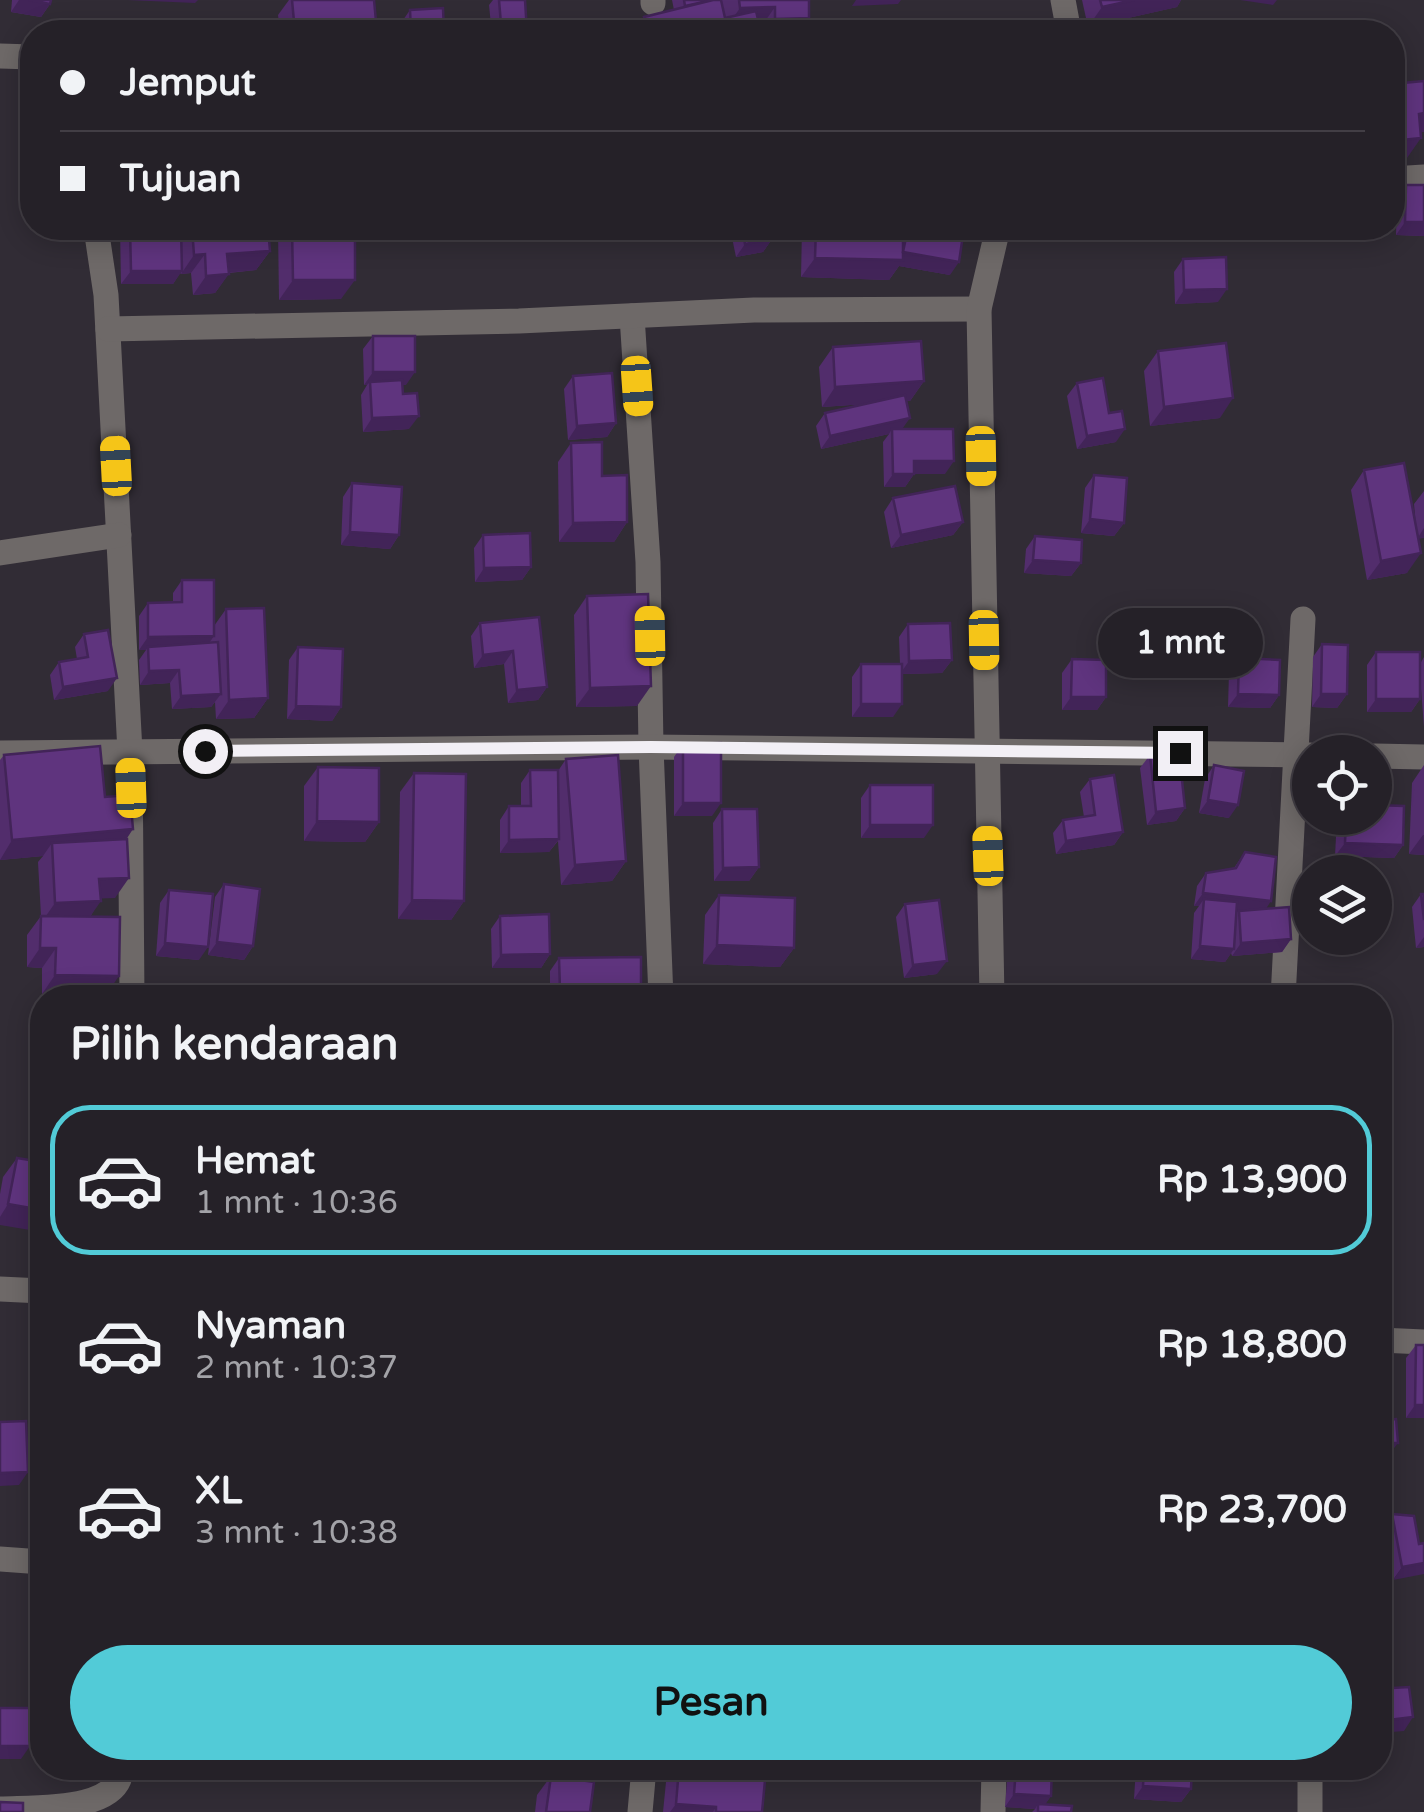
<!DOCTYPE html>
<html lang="id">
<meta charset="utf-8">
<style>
body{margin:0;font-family:"Varela Round",sans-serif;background:#312e34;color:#f1f3f6;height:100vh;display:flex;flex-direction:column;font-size:38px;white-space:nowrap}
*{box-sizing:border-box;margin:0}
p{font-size:32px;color:#a3a3a8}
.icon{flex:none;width:55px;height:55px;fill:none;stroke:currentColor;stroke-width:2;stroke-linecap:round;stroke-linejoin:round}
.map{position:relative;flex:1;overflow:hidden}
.panel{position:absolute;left:30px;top:985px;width:1362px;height:795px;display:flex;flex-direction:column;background:#252128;border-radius:40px;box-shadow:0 5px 25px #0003,0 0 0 2px #423e45}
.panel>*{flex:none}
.guide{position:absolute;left:20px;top:20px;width:1385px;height:220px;border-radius:40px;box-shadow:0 5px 25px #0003,0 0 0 2px #423e45;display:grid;align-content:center;height:220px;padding:0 40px;background:#252128}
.fabs{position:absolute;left:1292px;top:735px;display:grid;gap:20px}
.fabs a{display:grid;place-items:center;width:100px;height:100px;border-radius:50%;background:#252128;box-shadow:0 5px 25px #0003,0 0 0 2px #423e45;font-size:50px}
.end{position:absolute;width:45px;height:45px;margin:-22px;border:12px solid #f2eff5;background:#111;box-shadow:0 0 0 5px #111}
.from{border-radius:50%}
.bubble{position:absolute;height:70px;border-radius:35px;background:#252128;box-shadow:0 5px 25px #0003,0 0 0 2px #423e45;font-size:32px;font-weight:700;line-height:70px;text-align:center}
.car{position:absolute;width:30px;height:60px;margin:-30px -15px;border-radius:12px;box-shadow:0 0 8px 2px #0007;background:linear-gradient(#f5c518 24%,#345 0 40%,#f5c518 0 76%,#345 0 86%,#f5c518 0)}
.guide b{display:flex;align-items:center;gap:35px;height:95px;font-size:38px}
.guide b+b{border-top:2px solid #423e45}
.guide i{width:25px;height:25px;background:#f1f3f6}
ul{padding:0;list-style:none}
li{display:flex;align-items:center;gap:30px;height:150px;margin:0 20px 15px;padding:0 20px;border:5px solid transparent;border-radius:40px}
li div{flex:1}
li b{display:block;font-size:38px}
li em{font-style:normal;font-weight:700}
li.current{border-color:#52cbd7}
li>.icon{width:90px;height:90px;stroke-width:1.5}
h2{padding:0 40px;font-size:45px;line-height:120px}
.button{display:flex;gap:20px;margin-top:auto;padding:20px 40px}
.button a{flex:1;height:115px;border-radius:60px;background:#52cbd7;color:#111;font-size:40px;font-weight:700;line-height:115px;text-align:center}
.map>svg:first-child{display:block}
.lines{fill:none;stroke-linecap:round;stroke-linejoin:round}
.minor{stroke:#6e6968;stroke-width:25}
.wall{fill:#522d6c}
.shaded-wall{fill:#422458}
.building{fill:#5f347e;stroke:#422458;stroke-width:2.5}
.route{stroke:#f2eff5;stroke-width:12}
</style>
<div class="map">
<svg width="1424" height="1812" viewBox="0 0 1424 1812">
<rect width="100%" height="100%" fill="#312c35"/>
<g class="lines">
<g class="minor">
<path d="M653,0V3"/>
<path d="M1063,0L1069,32"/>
<path d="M0,56L32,57"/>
<path d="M1392,179L1424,177"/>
<path d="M96,228L106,295L130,752L132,998"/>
<path d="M632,316L648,562L651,747L661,998"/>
<path d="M108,329L519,321L754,310L979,309"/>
<path d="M0,553L119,535"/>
<path d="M0,753L651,747L1310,755"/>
<path d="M1375,756L1424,757"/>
<path d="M992,998L979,309L998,228"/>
<path d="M1283,998L1303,619"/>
<path d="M0,1289L42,1291"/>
<path d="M1380,1340L1424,1342"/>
<path d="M0,1559L42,1562"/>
<path d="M0,1809C37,1807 121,1812 121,1768"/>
<path d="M640,1812L644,1768"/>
<path d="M993,1812L994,1768"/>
<path d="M1310,1812V1768"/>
</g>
</g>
<g class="wall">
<path d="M12,0H51L50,4L41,17L11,12Z"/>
<path d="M289,0H374L377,32H280L278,15Z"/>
<path d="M493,0H525L527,32H446L450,27L491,25L489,5Z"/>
<path d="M672,0H809V18L799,32H762L761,27H760L761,32H633L644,17L674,10Z"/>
<path d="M1082,0H1181L1177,7L1088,27Z"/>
<path d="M410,10L444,32H402L401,23Z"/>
<path d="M1406,185L1424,236L1396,235L1397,198Z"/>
<path d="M120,228H268L270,251L256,270L229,273L215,293L193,295L191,273L181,274L180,273L173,284H121Z"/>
<path d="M278,228H355L341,299L279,300Z"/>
<path d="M730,228H770L772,239L763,252L736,257Z"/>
<path d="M802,228H903V232L907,228H921L950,275L899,266L889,280L801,277Z"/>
<path d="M1183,259L1218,302L1175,304L1174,272Z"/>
<path d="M373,336L406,385H402L403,394L409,429L363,432L361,395L367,385H364L363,349Z"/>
<path d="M833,347L924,381L910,401H906L902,429L945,474H914L905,487H884L883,442L889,434L821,449L816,426L825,413L866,404L822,407L819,367Z"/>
<path d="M1158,351L1220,418L1150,426L1144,371Z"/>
<path d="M573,376L616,423L607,437L568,440L564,389Z"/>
<path d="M1077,383L1116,442L1077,449L1067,396Z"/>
<path d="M571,443L602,476L627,522L614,542H559L558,462Z"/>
<path d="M1364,470L1416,527L1414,504L1424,491V538H1418L1407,573L1367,580L1351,490Z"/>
<path d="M1094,475L1124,523L1114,536L1081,533L1085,488Z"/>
<path d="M352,483L399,535L390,549L341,545L343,497Z"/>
<path d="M893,498L963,522L953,535L891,548L884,512Z"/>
<path d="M483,535L531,567L522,580L475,582L474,548Z"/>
<path d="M1035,536L1081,563L1071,576L1024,573L1026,549Z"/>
<path d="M182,580L214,626L226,609L268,698L254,718L216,719L215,702L211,707L172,709L170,683L140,685L139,660L146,650H139V616L148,603L173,602V593Z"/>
<path d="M587,596L637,706L576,707L574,615Z"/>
<path d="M539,617L547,687L538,700L508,703L504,664L474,668L471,636L480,623Z"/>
<path d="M908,624L952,660L942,673L902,674L893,717H852V677L861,664H900L899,637Z"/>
<path d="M84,634L108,691L54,700L50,675L59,662L77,659L75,647Z"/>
<path d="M1322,644L1347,694L1337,708L1312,707L1313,657Z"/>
<path d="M298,647L341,707L332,721L287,719L289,660Z"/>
<path d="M1376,652L1420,664L1424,657V727L1420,676V699L1411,712H1367V665Z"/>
<path d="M1239,658L1279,695L1270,708L1228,707L1229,672Z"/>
<path d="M1072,659L1106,697L1097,710H1062V673Z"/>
<path d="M683,744L712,816H674V757Z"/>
<path d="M4,755L105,797L127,839L115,898H101L90,917L105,996L42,994V968L27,967V935L41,916L38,862L43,856L0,860V760Z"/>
<path d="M1150,755L1185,808L1176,821L1147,825L1140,768Z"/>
<path d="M566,759L626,861L612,881L561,885L558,841L549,852L500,853V820L509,806H521V783L530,770L558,771Z"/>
<path d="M1214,765L1229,818L1199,813L1205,779Z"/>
<path d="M1424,765V855L1409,854L1412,783Z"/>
<path d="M318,767L379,822L365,842L304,841V786Z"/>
<path d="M414,773L464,901L451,920L398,919L400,792Z"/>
<path d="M1090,779L1123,832L1114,845L1056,854L1053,833L1063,820L1084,817L1080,792Z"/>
<path d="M870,785L924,838H861V798Z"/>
<path d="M722,809L759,867L749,881H714L713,823Z"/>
<path d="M1337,818H1375L1403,845L1394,858L1335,856Z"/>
<path d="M1245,852L1265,909L1291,939L1282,952L1232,956L1231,953L1225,962L1191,959L1194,913L1199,906H1194L1197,886L1206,873L1234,868Z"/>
<path d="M224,884L253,946L244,960L208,955L215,897Z"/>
<path d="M169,890L199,960L156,956L160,903Z"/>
<path d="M1421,894H1424V947L1416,948L1412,907Z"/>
<path d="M719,895L794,948L780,967L703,964L705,915Z"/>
<path d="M905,904L937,974L904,978L896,917Z"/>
<path d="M500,916L550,954L541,968H492L491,929Z"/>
<path d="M559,958L641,989L635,998H550V971Z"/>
<path d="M17,1158L42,1162L0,1225V1194L3,1177Z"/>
<path d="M1416,1345H1424V1418H1406V1358Z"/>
<path d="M42,1362V1427H40L36,1372Z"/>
<path d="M1392,1514L1419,1544L1393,1580L1392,1575L1383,1588L1380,1589V1526L1384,1525Z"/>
<path d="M665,1768H745L762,1812H663L666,1782Z"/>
<path d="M1008,1768H1052L1051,1796L1045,1804L1071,1812H1032L1035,1809L1005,1807Z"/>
<path d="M1136,1768H1192L1191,1789L1181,1802L1134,1799Z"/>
<path d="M551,1776L590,1812H535L537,1795Z"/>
</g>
<g class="shaded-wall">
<path d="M19,0H29L50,4L41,17L11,12Z"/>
<path d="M127,0H198L195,3Z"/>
<path d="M856,0H901L898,4L852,6Z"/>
<path d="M1134,0H1181L1177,7L1088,27L1102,7Z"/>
<path d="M1240,0H1277L1273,5Z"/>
<path d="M775,7L761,27L726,28L740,8Z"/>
<path d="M809,18L799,32H766L775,19Z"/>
<path d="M1424,113V132L1405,133L1419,114Z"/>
<path d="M1421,138L1407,158L1392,159V141Z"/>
<path d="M1405,222H1424V236L1396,235Z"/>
<path d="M772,239L763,252L736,257L745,244Z"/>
<path d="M270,251L256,270L214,274L227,254Z"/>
<path d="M903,252L959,262L950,275L899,266L889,280L801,277L815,258Z"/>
<path d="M205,254L191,273L181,274L194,255Z"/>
<path d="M131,271H182L173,284H121Z"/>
<path d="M229,274L215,293L193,295L206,276Z"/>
<path d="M293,280H355L341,299L279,300Z"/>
<path d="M1227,289L1218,302L1175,304L1184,290Z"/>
<path d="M373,372H415L406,385H370V382L367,385H364Z"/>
<path d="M924,381L910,401L822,407L835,387Z"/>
<path d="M1233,398L1220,418L1150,426L1164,407Z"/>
<path d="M419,416L409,429L363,432L372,418Z"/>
<path d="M910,418L900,432L892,429L889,434L821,449L830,436Z"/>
<path d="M616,423L607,437L568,440L577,426Z"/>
<path d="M1125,429L1116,442L1077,449L1087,436Z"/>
<path d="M914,461H954L945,474H914L905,487H884L893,474Z"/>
<path d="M1090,519L1124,523L1114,536L1081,533Z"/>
<path d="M627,522L614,542H559L573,523Z"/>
<path d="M963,522L953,535L891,548L901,535Z"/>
<path d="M1424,528V538L1417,539Z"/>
<path d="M350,532L399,535L390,549L341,545Z"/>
<path d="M1421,553L1407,573L1367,580L1381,561Z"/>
<path d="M1033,560L1081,563L1071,576L1024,573Z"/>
<path d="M531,567L522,580L475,582L484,568Z"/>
<path d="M214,636L205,649L148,647L146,650H139L148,637Z"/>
<path d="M513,651L504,664L474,668L483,655Z"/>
<path d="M952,660L942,673L900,674L909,661Z"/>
<path d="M179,670L170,683L140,685L149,671Z"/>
<path d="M117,678L108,691L54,700L63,687Z"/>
<path d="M651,686L637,706L576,707L590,688Z"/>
<path d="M547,687L538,700L508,703L517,690Z"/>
<path d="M221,694L211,707L172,709L181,696Z"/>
<path d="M1238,694L1279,695L1270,708L1228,707Z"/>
<path d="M1321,694H1347L1337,708L1312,707Z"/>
<path d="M1071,697H1106L1097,710H1062Z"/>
<path d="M268,698L254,718L216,719L229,700Z"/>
<path d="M1376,699H1420L1411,712H1367Z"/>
<path d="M861,704H902L893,717H852Z"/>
<path d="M296,706L341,707L332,721L287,719Z"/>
<path d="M1208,800L1238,805L1229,818L1199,813Z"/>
<path d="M683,803H721L712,816H674Z"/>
<path d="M1185,808L1176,821L1147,825L1156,812Z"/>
<path d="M317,821L379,822L365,842L304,841Z"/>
<path d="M870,825H933L924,838H861Z"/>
<path d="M133,829L120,849L52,843L43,856L0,860L12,840Z"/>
<path d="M1123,832L1114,845L1056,854L1066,841Z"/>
<path d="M1423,835H1424V855L1409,854Z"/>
<path d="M559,839L549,852L500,853L509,840Z"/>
<path d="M1345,843L1403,845L1394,858L1335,856Z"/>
<path d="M626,861L612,881L561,885L575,865Z"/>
<path d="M759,867L749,881H714L723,868Z"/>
<path d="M129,878L115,898L86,899L99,879Z"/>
<path d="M1203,893L1271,901L1262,915L1203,907L1204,899L1199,906H1194Z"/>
<path d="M412,900L464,901L451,920L398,919Z"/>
<path d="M101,901L87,921L41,923L55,903Z"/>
<path d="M1424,937V947L1416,948Z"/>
<path d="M1291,939L1282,952L1232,956L1241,943Z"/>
<path d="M217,942L253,946L244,960L208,955Z"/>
<path d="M165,943L208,947L199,960L156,956Z"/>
<path d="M717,945L794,948L780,967L703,964Z"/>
<path d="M1200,946L1234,949L1225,962L1191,959Z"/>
<path d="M40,948H56L42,968L27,967Z"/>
<path d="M550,954L541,968H492L501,955Z"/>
<path d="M947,961L937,974L904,978L913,965Z"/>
<path d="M55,975L119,976L105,996L42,994Z"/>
<path d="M641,989L635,998H555L560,990Z"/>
<path d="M8,1204L42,1210V1232L0,1225V1217Z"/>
<path d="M1415,1405H1424V1418H1406Z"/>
<path d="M1380,1443H1398L1388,1456H1380Z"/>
<path d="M28,1472L19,1485L0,1486V1473Z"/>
<path d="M1424,1563V1574L1393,1580L1402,1567Z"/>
<path d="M1392,1575L1383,1588L1380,1589V1577Z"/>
<path d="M1413,1717L1404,1731L1380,1733V1721Z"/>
<path d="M0,1746H30L21,1759H0Z"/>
<path d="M1143,1786L1191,1789L1181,1802L1134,1799Z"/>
<path d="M1014,1794L1051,1796L1042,1809L1038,1804L1035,1809L1005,1807Z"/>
<path d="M676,1804L716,1807L713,1812H670Z"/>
</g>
<g class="building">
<path d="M29,0H51L50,4Z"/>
<path d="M292,0H374L377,32H295Z"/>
<path d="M499,0H525L527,32H451L450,27L501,24Z"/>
<path d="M684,0H713L685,6Z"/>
<path d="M713,0H721L725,18L756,11L761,32H648L644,17Z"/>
<path d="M739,0H809V18L775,19V7L740,8Z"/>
<path d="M1100,0H1134L1102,7Z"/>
<path d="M443,8L444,32H411L410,10Z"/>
<path d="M1034,24L1035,32H998V29Z"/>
<path d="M1424,81V113L1419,114L1421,138L1392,141V84Z"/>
<path d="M1406,185H1424V222H1405Z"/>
<path d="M130,228H181L182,271H131Z"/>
<path d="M192,228H268L270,251L227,254L229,274L206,276L205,254L194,255Z"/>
<path d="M292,228H355V280H293Z"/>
<path d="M742,228H770L772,239L745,244Z"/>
<path d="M816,228H903V260L815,258Z"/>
<path d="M908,228H921L963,235L959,262L903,252Z"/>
<path d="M1226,257L1227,289L1184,290L1183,259Z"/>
<rect x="373" y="336" width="42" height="36"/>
<path d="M921,341L924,381L835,387L833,347Z"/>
<path d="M1226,343L1233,398L1164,407L1158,351Z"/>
<path d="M612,373L616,423L577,426L573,376Z"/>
<path d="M1103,378L1109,413L1122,411L1125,429L1087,436L1077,383Z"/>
<path d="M402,380L403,394L417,393L419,416L372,418L370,382Z"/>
<path d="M905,395L910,418L830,436L825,413Z"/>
<path d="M892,429H953L954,461H914V474H893Z"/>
<path d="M602,442V476L627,475V522L573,523L571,443Z"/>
<path d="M1404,463L1421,553L1381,561L1364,470Z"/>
<path d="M1094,475L1127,478L1124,523L1090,519Z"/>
<path d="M352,483L402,487L399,535L350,532Z"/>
<path d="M955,486L963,522L901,535L893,498Z"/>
<path d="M530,533L531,567L484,568L483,535Z"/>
<path d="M1035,536L1082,540L1081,563L1033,560Z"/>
<path d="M182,580H214V636L148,637V603L182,602Z"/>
<path d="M648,594L651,686L590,688L587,596Z"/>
<path d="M264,608L268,698L229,700L226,609Z"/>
<path d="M539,617L547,687L517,690L513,651L483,655L480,623Z"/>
<path d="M950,623L952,660L909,661L908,624Z"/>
<path d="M108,630L117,678L63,687L59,662L88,657L84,634Z"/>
<path d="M218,642L221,694L181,696L179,670L149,671L148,647Z"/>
<path d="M1322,644L1348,645L1347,694H1321Z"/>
<path d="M298,647L343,649L341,707L296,706Z"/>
<rect x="1376" y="652" width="44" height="47"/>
<path d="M1239,658L1280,660L1279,695L1238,694Z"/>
<path d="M1072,659L1106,660V697H1071Z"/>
<rect x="861" y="664" width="41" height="40"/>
<path d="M721,743V803H683V744Z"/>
<path d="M100,746L105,797L130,795L133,829L12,840L4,755Z"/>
<path d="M1179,752L1185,808L1156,812L1150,755Z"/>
<path d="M618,755L626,861L575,865L566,759Z"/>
<path d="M1214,765L1244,771L1238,805L1208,800Z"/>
<path d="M318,767L379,768V822L317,821Z"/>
<path d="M530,770H558L559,839L509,840V806H531Z"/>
<path d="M414,773L466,774L464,901L412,900Z"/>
<path d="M1114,775L1123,832L1066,841L1063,820L1095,815L1090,779Z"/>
<rect x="870" y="785" width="63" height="40"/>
<path d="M1375,805L1404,806L1403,845L1345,843L1346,818H1375Z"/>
<path d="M722,809H757L759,867L723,868Z"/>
<path d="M127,839L129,878L99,879L101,901L55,903L52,843Z"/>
<path d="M1245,852L1276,857L1271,901L1203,893L1206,873L1236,868Z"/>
<path d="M224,884L260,889L253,946L217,942Z"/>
<path d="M169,890L213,894L208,947L165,943Z"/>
<path d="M1421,894H1424V920Z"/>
<path d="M719,895L795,898L794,948L717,945Z"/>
<path d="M1204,899L1237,902L1234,949L1200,946Z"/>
<path d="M939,900L947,961L913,965L905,904Z"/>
<path d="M1289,907L1291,939L1241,943L1239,911Z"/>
<path d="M549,914L550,954L501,955L500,916Z"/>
<path d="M41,916L120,917L119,976L55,975L56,948H40Z"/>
<path d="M641,957V989L560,990L559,958Z"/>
<path d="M17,1158L42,1162V1210L8,1204Z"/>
<path d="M1416,1345H1424V1405H1415Z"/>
<path d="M1396,1419L1398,1443H1380V1420Z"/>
<path d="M26,1421L28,1472L0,1473V1422Z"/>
<path d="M1392,1514L1414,1516L1419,1544L1424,1543V1563L1402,1567Z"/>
<path d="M1385,1525L1392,1575L1380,1577V1526Z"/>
<path d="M1391,1671L1393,1688L1409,1687L1413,1717L1380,1721V1672Z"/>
<rect x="0" y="1708" width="30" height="38"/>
<path d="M679,1768H735L766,1770L762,1812H716V1807L676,1804Z"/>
<path d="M1016,1768H1052L1051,1796L1014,1794Z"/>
<path d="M1144,1768H1192L1191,1789L1143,1786Z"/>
<path d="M551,1776L594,1782L590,1812H546Z"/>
<path d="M0,1802L23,1803V1812H0Z"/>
<path d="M1038,1804L1072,1806L1071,1812H1038Z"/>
</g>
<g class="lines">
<path class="route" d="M205,751L651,747L1180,753"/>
</g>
</svg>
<div class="fabs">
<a><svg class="icon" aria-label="locate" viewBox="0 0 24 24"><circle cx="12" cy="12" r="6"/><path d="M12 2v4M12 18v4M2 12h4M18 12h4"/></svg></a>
<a><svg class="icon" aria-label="layers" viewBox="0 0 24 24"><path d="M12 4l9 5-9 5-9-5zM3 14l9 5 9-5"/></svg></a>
</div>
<i class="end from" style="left:205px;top:751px"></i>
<i class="end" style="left:1180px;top:753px"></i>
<div class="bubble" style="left:1098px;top:608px;width:165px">1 mnt</div>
<i class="car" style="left:637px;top:386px;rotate:176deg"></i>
<i class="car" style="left:981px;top:456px;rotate:179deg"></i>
<i class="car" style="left:116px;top:466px;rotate:357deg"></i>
<i class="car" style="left:650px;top:636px;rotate:359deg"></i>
<i class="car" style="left:984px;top:640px;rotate:179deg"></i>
<i class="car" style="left:131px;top:788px;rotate:358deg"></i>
<i class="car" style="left:988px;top:856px;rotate:358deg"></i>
<div class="guide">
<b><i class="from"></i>Jemput</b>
<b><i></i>Tujuan</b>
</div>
<section class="panel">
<h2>Pilih kendaraan</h2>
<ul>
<li class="current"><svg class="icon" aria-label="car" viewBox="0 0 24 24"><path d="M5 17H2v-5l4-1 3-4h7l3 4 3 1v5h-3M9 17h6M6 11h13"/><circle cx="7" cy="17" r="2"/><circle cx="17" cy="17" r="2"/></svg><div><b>Hemat</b><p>1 mnt · 10:36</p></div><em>Rp 13,900</em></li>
<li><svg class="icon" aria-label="car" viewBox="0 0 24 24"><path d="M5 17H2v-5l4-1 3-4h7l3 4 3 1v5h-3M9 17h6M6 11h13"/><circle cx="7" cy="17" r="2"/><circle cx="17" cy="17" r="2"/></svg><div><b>Nyaman</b><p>2 mnt · 10:37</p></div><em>Rp 18,800</em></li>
<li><svg class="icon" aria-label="car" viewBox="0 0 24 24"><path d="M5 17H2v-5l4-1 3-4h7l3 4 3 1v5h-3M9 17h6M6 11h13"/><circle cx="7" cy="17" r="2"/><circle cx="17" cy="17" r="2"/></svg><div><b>XL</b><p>3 mnt · 10:38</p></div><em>Rp 23,700</em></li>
</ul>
<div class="button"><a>Pesan</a></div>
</section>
</div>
